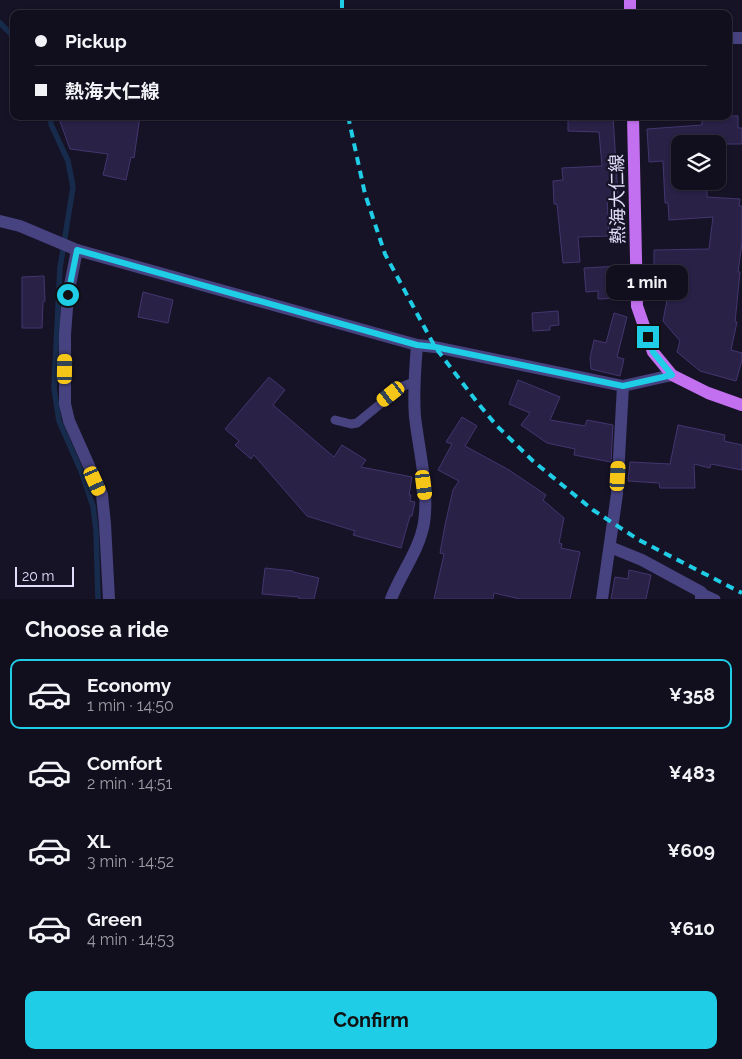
<!DOCTYPE html>
<meta charset="utf-8">
<style>
body{margin:0;font-family:Raleway,"Noto Sans JP",sans-serif;background:#1e1c2a;color:#f1f3f6;height:100vh;display:flex;flex-direction:column;font-size:19px;white-space:nowrap}
*{box-sizing:border-box;margin:0}
p{font-size:16px;color:#9c9ca4}
.icon{flex:none;width:28px;height:28px;fill:none;stroke:currentColor;stroke-width:2;stroke-linecap:round;stroke-linejoin:round}
.map{position:relative;height:599px;overflow:hidden}
.side{display:flex;flex-direction:column;background:#110e1d;flex:1}
.side>*{flex:none}
.hud{position:absolute;left:10px;top:10px;width:722px;height:110px;border-radius:10px;box-shadow:0 1px 4px #0004,0 0 0 1px #302e3b;display:grid;align-content:center;height:110px;padding:0 25px;background:#110e1d}
.tools{position:absolute;left:671px;top:135px;display:grid;gap:10px}
.tools a{display:grid;place-items:center;width:55px;height:55px;border-radius:10px;background:#110e1d;box-shadow:0 1px 4px #0004,0 0 0 1px #302e3b;font-size:25px}
.scale{position:absolute;left:15px;bottom:12px;width:59px;box-sizing:border-box;padding-left:5px;border:2px solid #e1ddfb;border-top:0;font-size:14px;line-height:18px;white-space:nowrap;color:#e1ddfb;-webkit-text-stroke:4px #171327;paint-order:stroke}
.end{position:absolute;width:22px;height:22px;margin:-11px;border:6px solid #1fcde6;background:#111;box-shadow:0 0 0 2px #111}
.from{border-radius:50%}
.bubble{position:absolute;height:35px;border-radius:10px;background:#110e1d;box-shadow:0 1px 4px #0004,0 0 0 1px #302e3b;font-size:16px;font-weight:700;line-height:35px;text-align:center}
.car{position:absolute;width:15px;height:30px;margin:-15px -8px;border-radius:6px;box-shadow:0 0 4px 1px #0007;background:linear-gradient(#f5c518 24%,#345 0 40%,#f5c518 0 76%,#345 0 86%,#f5c518 0)}
.hud b{display:flex;align-items:center;gap:18px;height:48px;font-size:19px}
.hud b+b{border-top:1px solid #302e3b}
.hud i{width:12px;height:12px;background:#f1f3f6}
ul{padding:0;list-style:none}
li{display:flex;align-items:center;gap:15px;height:70px;margin:0 10px 8px;padding:0 15px;border:2px solid transparent;border-radius:10px}
li div{flex:1}
li b{display:block;font-size:19px}
li em{font-style:normal;font-weight:700}
li.selected{border-color:#1fcde6}
li>.icon{width:45px;height:45px;stroke-width:1.5}
h2{padding:0 25px;font-size:22px;line-height:60px}
.cta{display:flex;gap:10px;margin-top:auto;padding:10px 25px}
.cta a{flex:1;height:58px;border-radius:10px;background:#1fcde6;color:#111;font-size:20px;font-weight:700;line-height:58px;text-align:center}
.map>svg:first-child{display:block}
.lines{fill:none;stroke-linecap:round;stroke-linejoin:round}
.stream{stroke:#172b4c;stroke-width:5.5}
.building{fill:#292146;stroke:#43366f}
.service{stroke:#474381;stroke-width:9}
.minor{stroke:#474381;stroke-width:12}
.primary{stroke:#c270ef;stroke-width:12}
.rail{stroke:#1fcde6;stroke-width:4;stroke-dasharray:8 6;stroke-linecap:butt}
.route{stroke:#1fcde6;stroke-width:6}
.labels{text-anchor:middle;dominant-baseline:central;stroke-width:4.5;stroke-linejoin:round;paint-order:stroke}
.street-label{font-size:18px;fill:#e1ddfb;stroke:#171327}
</style>
<div class="map">
<svg width="742" height="599" viewBox="0 0 742 599">
<rect width="100%" height="100%" fill="#171327"/>
<g class="lines">
<g class="stream">
<path d="M0,23L14,37"/>
<path d="M51,116V124L55,133L68,161L73,187L60,268L54,388L59,421L81,471L93,506L96,530L98,599"/>
</g>
</g>
<g class="building">
<path d="M58,116H140L134,158L131,157L126,180L103,175L108,154L70,149Z"/>
<path d="M568,116H613L618,196L607,197L609,236L578,237L580,262L563,263L557,204H554L553,181L563,180L562,168L602,166L599,132L568,131Z"/>
<path d="M702,116H738V128H742V144H680V181H707V197L740,199L739,206H742V243L738,272H740L735,322H737L731,350L742,353V360L736,381L700,371L677,352L680,341L663,321L670,284H654V250L709,249L713,217L669,220L668,203H665L663,161L649,162L647,129L702,125Z"/>
<path d="M620,266L622,298L598,299V291L586,292L584,268Z"/>
<path d="M44,276L45,301L43,302L42,328H22V277Z"/>
<path d="M143,292L173,300L168,323L138,317Z"/>
<path d="M558,311L559,325L550,326V330L533,331L532,313Z"/>
<path d="M614,313L627,317L617,357L624,359L620,376L591,369L590,358L594,340L606,343Z"/>
<path d="M269,377L285,390L273,405L334,457L342,445L366,460L361,467L412,477L409,495H411L410,501L415,502L412,516H410L401,548L353,535L355,531L307,516L254,455L251,459L235,445L239,441L225,429Z"/>
<path d="M518,380L560,397L550,420L585,426L587,420L613,425L611,462L574,455L575,449L547,443L521,425L530,413L509,404Z"/>
<path d="M462,417L477,426L465,446L509,470L546,495L543,500L564,518L559,543L562,544L561,548L580,552L570,599H520L494,593L493,599H434L444,554L440,553L445,525L453,490L459,481L438,470L452,444L446,442Z"/>
<path d="M678,425L725,435L724,441L742,445V470L711,464L710,468L694,464L695,488H660L659,483L628,481L630,462L670,464Z"/>
<path d="M265,568L293,571V572L319,578L314,599H299V597L262,594Z"/>
<path d="M629,570L651,575L646,599H611L615,577L628,579Z"/>
</g>
<g class="lines">
<g class="service">
<path d="M335,420L351,424L357,423L401,387L414,382"/>
<path d="M701,592L716,599"/>
</g>
<g class="minor">
<path d="M729,38H742"/>
<path d="M0,221L20,226L77,250L417,345L435,347L623,386L672,375"/>
<path d="M77,250L68,295L65,334V404L69,421L102,495L105,524L109,599"/>
<path d="M610,547L642,560L701,592V599"/>
<path d="M391,599C401,573 419,551 424,523C429,488 419,451 415,417C413,392 415,369 417,345"/>
<path d="M602,599L617,494L623,386"/>
</g>
<g class="primary">
<path d="M630,0V14"/>
<path d="M633,116L637,306L653,352L672,375L708,393L742,405"/>
</g>
<g class="rail">
<path d="M342,0V14"/>
<path d="M348,116L365,194L385,254L435,347L477,402L496,425L533,461L593,510L639,540L742,593"/>
</g>
</g>
<g class="lines">
<path class="route" d="M68,295L77,250L417,345L435,347L623,386L672,375L653,352L648,337"/>
</g>
<g class="labels">
<g class="street-label">
<text transform="translate(617 199) rotate(-91)">熱海大仁線</text>
</g>
</g>
</svg>
<div class="tools">
<a><svg class="icon" aria-label="layers" viewBox="0 0 24 24"><path d="M12 4l9 5-9 5-9-5zM3 14l9 5 9-5"/></svg></a>
</div>
<div class="scale">20 m</div>
<i class="end from" style="left:68px;top:295px"></i>
<i class="end" style="left:648px;top:337px"></i>
<div class="bubble" style="left:606px;top:265px;width:82px">1 min</div>
<i class="car" style="left:65px;top:369px;rotate:1deg"></i>
<i class="car" style="left:391px;top:394px;rotate:232deg"></i>
<i class="car" style="left:618px;top:476px;rotate:3deg"></i>
<i class="car" style="left:95px;top:481px;rotate:156deg"></i>
<i class="car" style="left:424px;top:485px;rotate:173deg"></i>
<div class="hud">
<b><i class="from"></i>Pickup</b>
<b><i></i>熱海大仁線</b>
</div>
</div>
<section class="side">
<h2>Choose a ride</h2>
<ul>
<li class="selected"><svg class="icon" aria-label="car" viewBox="0 0 24 24"><path d="M5 17H2v-5l4-1 3-4h7l3 4 3 1v5h-3M9 17h6M6 11h13"/><circle cx="7" cy="17" r="2"/><circle cx="17" cy="17" r="2"/></svg><div><b>Economy</b><p>1 min · 14:50</p></div><em>¥358</em></li>
<li><svg class="icon" aria-label="car" viewBox="0 0 24 24"><path d="M5 17H2v-5l4-1 3-4h7l3 4 3 1v5h-3M9 17h6M6 11h13"/><circle cx="7" cy="17" r="2"/><circle cx="17" cy="17" r="2"/></svg><div><b>Comfort</b><p>2 min · 14:51</p></div><em>¥483</em></li>
<li><svg class="icon" aria-label="car" viewBox="0 0 24 24"><path d="M5 17H2v-5l4-1 3-4h7l3 4 3 1v5h-3M9 17h6M6 11h13"/><circle cx="7" cy="17" r="2"/><circle cx="17" cy="17" r="2"/></svg><div><b>XL</b><p>3 min · 14:52</p></div><em>¥609</em></li>
<li><svg class="icon" aria-label="car" viewBox="0 0 24 24"><path d="M5 17H2v-5l4-1 3-4h7l3 4 3 1v5h-3M9 17h6M6 11h13"/><circle cx="7" cy="17" r="2"/><circle cx="17" cy="17" r="2"/></svg><div><b>Green</b><p>4 min · 14:53</p></div><em>¥610</em></li>
</ul>
<div class="cta"><a>Confirm</a></div>
</section>
